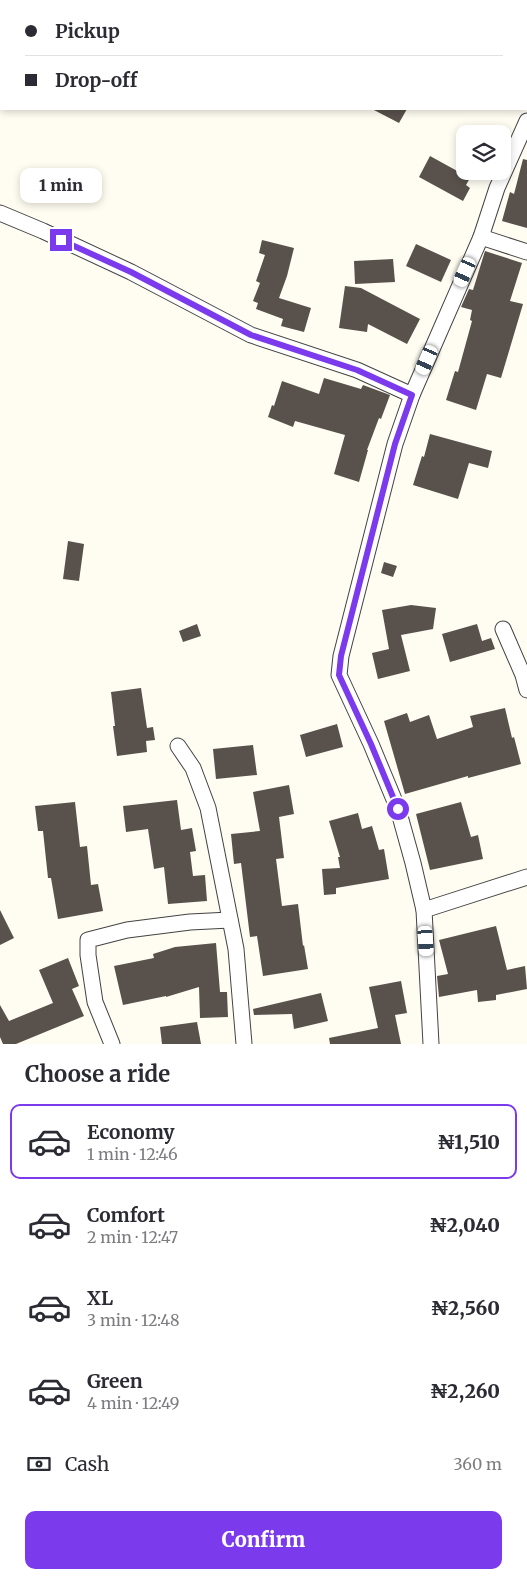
<!DOCTYPE html>
<meta charset="utf-8">
<style>
body{margin:0;font-family:Merriweather,serif;background:#f7f7f7;color:#2b2b33;height:100vh;display:flex;flex-direction:column;font-size:19px;white-space:nowrap}
*{box-sizing:border-box;margin:0}
p{font-size:16px;color:#7c7c81}
.icon{flex:none;width:28px;height:28px;fill:none;stroke:currentColor;stroke-width:2;stroke-linecap:round;stroke-linejoin:round}
.map{position:relative;height:1044px;overflow:hidden}
.panel{display:flex;flex-direction:column;background:#fff;flex:1}
.panel>*{flex:none}
.guide{position:absolute;left:0px;top:0px;width:528px;height:110px;box-shadow:0 2px 8px #0003;display:grid;align-content:center;height:110px;padding:0 25px;background:#fff}
.controls{position:absolute;left:456px;top:125px;display:grid;gap:10px}
.controls a{display:grid;place-items:center;width:55px;height:55px;border-radius:10px;background:#fff;box-shadow:0 2px 8px #0003;font-size:25px}
.end{position:absolute;width:22px;height:22px;margin:-11px;border:6px solid #7c3aed;background:#fff;box-shadow:0 0 0 2px #fff}
.from{border-radius:50%}
.bubble{position:absolute;height:35px;border-radius:10px;background:#fff;box-shadow:0 2px 8px #0003;font-size:16px;font-weight:800;line-height:35px;text-align:center}
.car{position:absolute;width:15px;height:30px;margin:-15px -8px;border-radius:6px;box-shadow:0 0 4px 1px #0007;background:linear-gradient(#fff 24%,#345 0 40%,#fff 0 76%,#345 0 86%,#fff 0)}
.guide b{display:flex;align-items:center;gap:18px;height:48px;font-size:19px}
.guide b+b{border-top:1px solid #e1e1e2}
.guide i{width:12px;height:12px;background:#2b2b33}
ul{padding:0;list-style:none}
li{display:flex;align-items:center;gap:15px;height:75px;margin:0 10px 8px;padding:0 15px;border:2px solid transparent;border-radius:10px}
li div{flex:1}
li b{display:block;font-size:19px}
li em{font-style:normal;font-weight:800}
li.active{border-color:#7c3aed}
li>.icon{width:45px;height:45px;stroke-width:1.5}
h2{padding:0 25px;font-size:22px;line-height:60px}
.pay{display:flex;align-items:center;gap:12px;height:55px;padding:0 25px;font-size:19px}
.pay p{margin-inline-start:auto}
.button{display:flex;gap:10px;margin-top:auto;padding:10px 25px}
.button a{flex:1;height:58px;border-radius:10px;background:#7c3aed;color:#fff;font-size:20px;font-weight:800;line-height:58px;text-align:center}
.map>svg:first-child{display:block}
.building{fill:#58514c}
.lines{fill:none;stroke-linecap:round;stroke-linejoin:round}
.minor-casing{stroke:#434343;stroke-width:17}
.minor{stroke:#fff;stroke-width:15}
.route{stroke:#7c3aed;stroke-width:6}
</style>
<div class="map">
<svg width="527" height="1044" viewBox="0 0 527 1044">
<rect width="100%" height="100%" fill="#fffcf2"/>
<g class="building">
<path d="M372,109H407L399,123Z"/>
<path d="M430,156L470,178L466,185L470,188L463,201L419,177Z"/>
<path d="M523,159L527,160V228L502,221L510,192L514,194Z"/>
<path d="M262,240L294,248L287,276L279,298L311,308L304,332L281,326L283,319L256,309L258,303L253,301L260,283L256,281L265,255L259,253Z"/>
<path d="M416,244L451,260L441,282L406,266Z"/>
<path d="M485,251L522,263L510,301L523,304L501,378L487,374L476,410L446,400L455,371L458,372L472,321L470,320L472,310L461,307L469,289L473,290Z"/>
<path d="M393,259L395,282L355,284L354,261Z"/>
<path d="M345,286L361,288L420,319L407,344L368,324L367,332L339,328Z"/>
<path d="M324,378L361,389L363,385L390,395L381,419L379,418L367,450H368L359,482L334,474L345,435L295,421L293,427L268,417L272,405L274,406L282,381L319,394Z"/>
<path d="M430,434L492,451L488,468L469,463L458,499L413,485L422,456L424,457Z"/>
<path d="M68,541L84,544L79,581L63,579Z"/>
<path d="M384,562L397,566L393,577L381,573Z"/>
<path d="M411,605L436,608L433,629L401,635L410,671L378,679L372,653L389,649L382,610Z"/>
<path d="M197,624L201,636L183,642L179,631Z"/>
<path d="M477,624L482,641L491,638L495,649L450,662L442,634Z"/>
<path d="M141,688L147,728L153,727L155,740L146,741L147,752L117,756L113,726H115L111,692Z"/>
<path d="M505,708L512,738L514,737L521,764L468,778V776L405,794L384,721L407,713L410,722L429,715L437,739L473,727L470,716Z"/>
<path d="M337,724L343,747L306,757L300,735Z"/>
<path d="M253,745L257,775L216,779L213,749Z"/>
<path d="M289,785L294,814L279,817L284,858L276,859L282,906L298,904L303,946L304,945L308,969L263,976L257,936L250,937L241,863L234,864L231,834L260,831L253,792Z"/>
<path d="M177,800L181,830L192,828L196,851L190,852L193,876L205,875L207,901L168,904L164,867L154,869L148,829L126,832L123,806Z"/>
<path d="M75,802L80,847L87,846L91,885L98,884L103,911L58,919L51,878H48L43,831H38L35,806Z"/>
<path d="M461,802L471,837L478,835L483,859L430,870L416,814Z"/>
<path d="M358,813L362,829L372,826L379,850L384,849L389,879L336,888V894L324,895L322,869L340,868L338,857H340L329,821Z"/>
<path d="M0,910L14,938L0,945Z"/>
<path d="M496,926L507,970L525,966L527,989L496,995V1000L478,1002L477,990L439,997L437,976L448,974L439,940Z"/>
<path d="M216,943L220,992H227L228,1017L200,1018L199,987L166,997V996L123,1005L114,966L154,958L153,954L175,947Z"/>
<path d="M68,958L79,986L72,989L84,1016L16,1044H3L0,1037V1005L9,1021L53,1003L39,970Z"/>
<path d="M401,981L407,1013L395,1015L401,1044H330L329,1038L378,1028L369,987Z"/>
<path d="M321,993L328,1021L294,1029L292,1014L254,1015L253,1009Z"/>
<path d="M197,1022L201,1044H162L160,1027Z"/>
</g>
<g class="lines">
<defs>
<g id="minor">
<path d="M0,213L43,231L131,272L251,335L357,370L412,395"/>
<path d="M481,237L527,252"/>
<path d="M503,629L523,675L527,690"/>
<path d="M178,746L193,768L208,808L236,949L244,1044"/>
<path d="M424,910L527,877"/>
<path d="M112,1044L95,1002L88,955V940L127,930L190,922L230,920"/>
<path d="M431,1044L424,910L413,863L398,809L371,744L339,675L341,656L395,444L412,395L481,237L497,188L527,121"/>
</g>
</defs>
<use href="#minor" class="minor-casing"/>
<use href="#minor" class="minor"/>
</g>
<g class="lines">
<path class="route" d="M61,240L131,272L251,335L357,370L412,395L395,444L341,656L339,675L371,744L398,809"/>
</g>
</svg>
<div class="controls">
<a><svg class="icon" aria-label="layers" viewBox="0 0 24 24"><path d="M12 4l9 5-9 5-9-5zM3 14l9 5 9-5"/></svg></a>
</div>
<i class="end from" style="left:398px;top:809px"></i>
<i class="end" style="left:61px;top:240px"></i>
<div class="bubble" style="left:20px;top:168px;width:82px">1 min</div>
<i class="car" style="left:465px;top:272px;rotate:204deg"></i>
<i class="car" style="left:427px;top:360px;rotate:204deg"></i>
<i class="car" style="left:426px;top:941px;rotate:176deg"></i>
<div class="guide">
<b><i class="from"></i>Pickup</b>
<b><i></i>Drop-off</b>
</div>
</div>
<section class="panel">
<h2>Choose a ride</h2>
<ul>
<li class="active"><svg class="icon" aria-label="car" viewBox="0 0 24 24"><path d="M5 17H2v-5l4-1 3-4h7l3 4 3 1v5h-3M9 17h6M6 11h13"/><circle cx="7" cy="17" r="2"/><circle cx="17" cy="17" r="2"/></svg><div><b>Economy</b><p>1 min · 12:46</p></div><em>₦1,510</em></li>
<li><svg class="icon" aria-label="car" viewBox="0 0 24 24"><path d="M5 17H2v-5l4-1 3-4h7l3 4 3 1v5h-3M9 17h6M6 11h13"/><circle cx="7" cy="17" r="2"/><circle cx="17" cy="17" r="2"/></svg><div><b>Comfort</b><p>2 min · 12:47</p></div><em>₦2,040</em></li>
<li><svg class="icon" aria-label="car" viewBox="0 0 24 24"><path d="M5 17H2v-5l4-1 3-4h7l3 4 3 1v5h-3M9 17h6M6 11h13"/><circle cx="7" cy="17" r="2"/><circle cx="17" cy="17" r="2"/></svg><div><b>XL</b><p>3 min · 12:48</p></div><em>₦2,560</em></li>
<li><svg class="icon" aria-label="car" viewBox="0 0 24 24"><path d="M5 17H2v-5l4-1 3-4h7l3 4 3 1v5h-3M9 17h6M6 11h13"/><circle cx="7" cy="17" r="2"/><circle cx="17" cy="17" r="2"/></svg><div><b>Green</b><p>4 min · 12:49</p></div><em>₦2,260</em></li>
</ul>
<div class="pay"><svg class="icon" aria-label="cash" viewBox="0 0 24 24"><path d="M3 7h18v10H3z"/><circle cx="12" cy="12" r="2"/></svg>Cash<p>360 m</p></div>
<div class="button"><a>Confirm</a></div>
</section>
